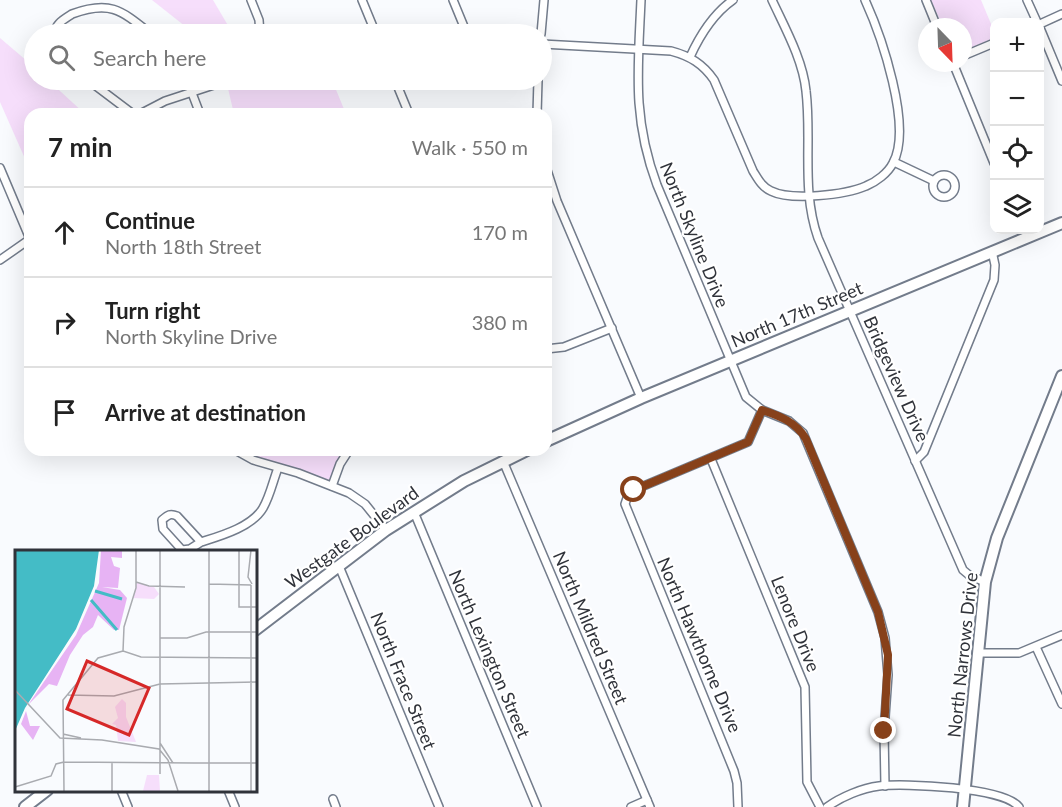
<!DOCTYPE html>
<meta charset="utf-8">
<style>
:root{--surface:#fff;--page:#f6f6f6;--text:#222;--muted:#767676;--line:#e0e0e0}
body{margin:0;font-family:Lato,sans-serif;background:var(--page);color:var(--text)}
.controls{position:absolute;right:18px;top:18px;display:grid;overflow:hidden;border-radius:12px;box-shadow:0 6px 24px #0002}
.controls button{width:54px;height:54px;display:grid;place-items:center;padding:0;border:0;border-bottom:2px solid var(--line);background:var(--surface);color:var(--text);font:30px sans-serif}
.compass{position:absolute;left:918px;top:18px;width:54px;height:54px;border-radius:50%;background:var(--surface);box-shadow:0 6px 24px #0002;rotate:157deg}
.stop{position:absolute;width:18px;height:18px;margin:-14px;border:4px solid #87411a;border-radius:50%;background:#fff}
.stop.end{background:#87411a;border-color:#fff;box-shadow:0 2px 6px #0008}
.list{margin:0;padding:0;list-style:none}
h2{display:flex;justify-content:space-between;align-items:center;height:78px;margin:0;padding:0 24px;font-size:26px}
h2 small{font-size:20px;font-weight:400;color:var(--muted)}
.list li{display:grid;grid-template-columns:39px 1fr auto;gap:18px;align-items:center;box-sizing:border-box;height:90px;padding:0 24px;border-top:2px solid var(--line)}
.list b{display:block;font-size:22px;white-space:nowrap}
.list p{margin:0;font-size:20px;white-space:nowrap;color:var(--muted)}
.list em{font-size:20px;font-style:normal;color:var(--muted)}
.icon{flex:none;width:33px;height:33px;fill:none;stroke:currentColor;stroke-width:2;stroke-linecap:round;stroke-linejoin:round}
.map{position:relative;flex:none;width:1062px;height:807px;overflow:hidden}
.search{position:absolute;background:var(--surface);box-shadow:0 6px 24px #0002;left:24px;top:24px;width:528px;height:66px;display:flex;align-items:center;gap:15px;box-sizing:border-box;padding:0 21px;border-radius:33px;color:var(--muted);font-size:22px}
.panel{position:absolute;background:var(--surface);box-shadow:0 6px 24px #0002;left:24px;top:108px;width:528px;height:348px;border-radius:18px}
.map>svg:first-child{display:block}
.green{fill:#f6defb}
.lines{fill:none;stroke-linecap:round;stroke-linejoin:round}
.street-casing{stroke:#737c8b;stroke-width:10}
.secondary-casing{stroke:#737c8b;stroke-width:14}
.street{stroke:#fff;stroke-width:7}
.secondary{stroke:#fff;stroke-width:10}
.route{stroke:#87411a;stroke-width:8}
.labels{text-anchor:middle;stroke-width:4.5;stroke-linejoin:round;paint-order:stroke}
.street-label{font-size:18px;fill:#30333a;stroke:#fff}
.inset-river{fill:none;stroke:#44bcc6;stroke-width:3}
.inset-road{fill:none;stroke:#a9abb0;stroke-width:1.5}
.view{fill:#d62828;fill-opacity:0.15;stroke:#d62828;stroke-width:3}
.inset-edge{fill:none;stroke:#30333a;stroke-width:3}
</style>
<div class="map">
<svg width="1062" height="807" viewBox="0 0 1062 807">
<rect width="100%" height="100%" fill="#f9fbfe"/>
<g class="green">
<polygon points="152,0 213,0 233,34 195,34"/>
<polygon points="931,0 981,0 994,31 994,38 963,51 963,27 943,27"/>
<polygon points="0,38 34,67 34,80 48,80 85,114 30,114 30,170 0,102"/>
<polygon points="226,80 260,80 267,83 286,80 332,80 346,114 234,114"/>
<polygon points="243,450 349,450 332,486 240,454"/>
</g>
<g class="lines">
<defs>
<g id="street">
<polyline points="251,0 259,20 260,34"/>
<polyline points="362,0 376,34"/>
<polyline points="453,0 467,34"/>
<path d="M641,0C638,69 632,118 657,185L746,397L762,410L789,421L803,433L878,612L885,638L888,675L884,731L885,786"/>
<path d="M772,0C785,28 803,60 806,91C812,140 801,190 818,238L963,570L969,575L985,582"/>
<polyline points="926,0 937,27"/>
<polyline points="1027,0 1037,22"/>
<polyline points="1040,24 1062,14"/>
<polyline points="1040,28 1062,81"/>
<path d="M54,34C56,23 63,20 72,14C110,0 121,10 151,34"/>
<polyline points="541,34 544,0"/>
<path d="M542,44L671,51C690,56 703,64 714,80L753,171C758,179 762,187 771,191C791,201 845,195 866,186C876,182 888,173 893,163C913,127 881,35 865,0"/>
<polyline points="963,56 994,43"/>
<path d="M690,57C700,35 713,14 733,0"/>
<polyline points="953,63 994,163"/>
<polyline points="88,80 133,114"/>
<polyline points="187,80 200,114"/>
<polyline points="395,80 409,114"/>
<polyline points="398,86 414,80"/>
<polyline points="140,114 165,101 229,80"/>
<polyline points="537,114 538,80"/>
<polyline points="894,162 934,181"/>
<polyline points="546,167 557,201 641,398"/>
<polyline points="0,168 30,239"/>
<circle cx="944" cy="186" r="11"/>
<polyline points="0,260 30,239"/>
<polyline points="546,349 564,347 612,328"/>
<polyline points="235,450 253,460 298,473 349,493 365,504 386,530"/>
<polyline points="711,459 805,687 807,782 820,807"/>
<polyline points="503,461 650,807"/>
<polyline points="915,461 924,452 994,280 995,265 992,251"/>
<polyline points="332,486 340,464 349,450"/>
<polyline points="414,512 537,807"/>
<path d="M201,542L190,549L182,550L163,529L162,520C168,515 170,513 177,516L201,542C220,536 252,527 263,508C270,496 273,481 278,468"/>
<polyline points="339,566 439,807"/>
<polyline points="1036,647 1062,704"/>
<polyline points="979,653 1019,653 1062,635"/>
<polyline points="121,790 128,807"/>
<polyline points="228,790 235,807"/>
<polyline points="333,799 336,807"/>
<polyline points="631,807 647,800"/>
<polyline points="738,807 737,783 734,771 625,504 627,498 634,490 748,442 762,410"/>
<path d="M827,807C841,797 862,788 879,786C904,783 1004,787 1019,807"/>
</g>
<g id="secondary">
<polyline points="546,441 641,398 1062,223"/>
<polyline points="255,630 386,530 464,481 527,450"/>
<polyline points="25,807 47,790"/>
<polyline points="963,807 985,582 997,538 1062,376"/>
</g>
</defs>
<use href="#street" class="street-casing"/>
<use href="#secondary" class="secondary-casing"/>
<use href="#street" class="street"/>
<use href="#secondary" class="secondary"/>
</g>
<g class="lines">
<path class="route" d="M634,490L748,442L762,410C780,416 796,422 806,439L878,612L888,655L884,731"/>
</g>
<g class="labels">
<g class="street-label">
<text transform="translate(694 235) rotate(68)" y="6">North Skyline Drive</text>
<text transform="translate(797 315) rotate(-23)" y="6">North 17th Street</text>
<text transform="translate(896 379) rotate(66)" y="6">Bridgeview Drive</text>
<text transform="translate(352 538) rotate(-36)" y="6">Westgate Boulevard</text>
<text transform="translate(795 624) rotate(68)" y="6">Lenore Drive</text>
<text transform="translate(590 628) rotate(67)" y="6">North Mildred Street</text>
<text transform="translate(699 645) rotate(67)" y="6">North Hawthorne Drive</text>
<text transform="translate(489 654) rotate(67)" y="6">North Lexington Street</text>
<text transform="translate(963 655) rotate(-84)" y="6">North Narrows Drive</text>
<text transform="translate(403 681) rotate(68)" y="6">North Frace Street</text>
</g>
</g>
<g transform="translate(15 550)">
<rect width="242" height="242" fill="#f9fbfe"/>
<path d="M122,32L139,37L144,44L139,49L118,48ZM107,149L111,153V167L121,192L103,191L101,175L97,174L103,168L100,157ZM132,225H144L145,241H128Z" fill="#f6defb"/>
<path d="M86,0H107V8L96,7L99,16L105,18L103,38L87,37L105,40L112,48L104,80H99L83,65L78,77L68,85L55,105L42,136L34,134L13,155L61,85L84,33ZM11,161L15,176H25L18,190L6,174Z" fill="#e7b3f4"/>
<path d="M0,0H84L79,36L61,79L10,158L0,181Z" fill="#44bcc6"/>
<path class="inset-river" d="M80,41L107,49M76,50L102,80"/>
<path class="inset-road" d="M121,0V38L109,77L108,101L126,107L242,108M194,0V241M224,0V57H242M236,0L233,27L237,34M121,32L134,36L170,37M194,34L236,35M236,35V241M145,88H172L191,82H242M145,134L242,132M0,140L45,188L87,190L144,199L153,210L163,241M53,145L99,146L145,134M48,184L66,188M145,193L158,213M49,212L179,213M97,212V241M176,213H242M145,224V0M0,237L36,226L41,214L49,212M49,241L48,150L83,108L108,101"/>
<path class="view" d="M72,111L134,138L114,185L52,159Z"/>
<rect width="242" height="242" class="inset-edge"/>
</g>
</svg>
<div class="controls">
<button>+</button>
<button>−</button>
<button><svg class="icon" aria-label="locate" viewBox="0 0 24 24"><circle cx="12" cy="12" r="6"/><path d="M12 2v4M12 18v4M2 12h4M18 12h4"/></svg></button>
<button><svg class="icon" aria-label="layers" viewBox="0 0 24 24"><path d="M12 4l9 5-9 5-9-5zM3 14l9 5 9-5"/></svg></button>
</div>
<svg class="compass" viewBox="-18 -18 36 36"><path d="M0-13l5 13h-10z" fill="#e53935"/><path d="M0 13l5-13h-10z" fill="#767676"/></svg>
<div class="stop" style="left:634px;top:490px"></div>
<div class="stop end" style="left:884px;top:731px"></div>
<div class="search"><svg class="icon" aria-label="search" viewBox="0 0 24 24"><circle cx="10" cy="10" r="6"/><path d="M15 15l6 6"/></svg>Search here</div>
<section class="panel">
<h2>7 min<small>Walk · 550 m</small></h2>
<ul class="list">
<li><svg class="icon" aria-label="ahead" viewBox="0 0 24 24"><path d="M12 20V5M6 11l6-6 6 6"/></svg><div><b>Continue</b><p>North 18th Street</p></div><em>170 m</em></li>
<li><svg class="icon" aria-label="right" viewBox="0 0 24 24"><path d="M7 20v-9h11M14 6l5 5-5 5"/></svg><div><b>Turn right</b><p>North Skyline Drive</p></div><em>380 m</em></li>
<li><svg class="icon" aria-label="arrive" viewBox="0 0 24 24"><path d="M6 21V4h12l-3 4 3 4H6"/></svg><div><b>Arrive at destination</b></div></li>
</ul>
</section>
</div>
